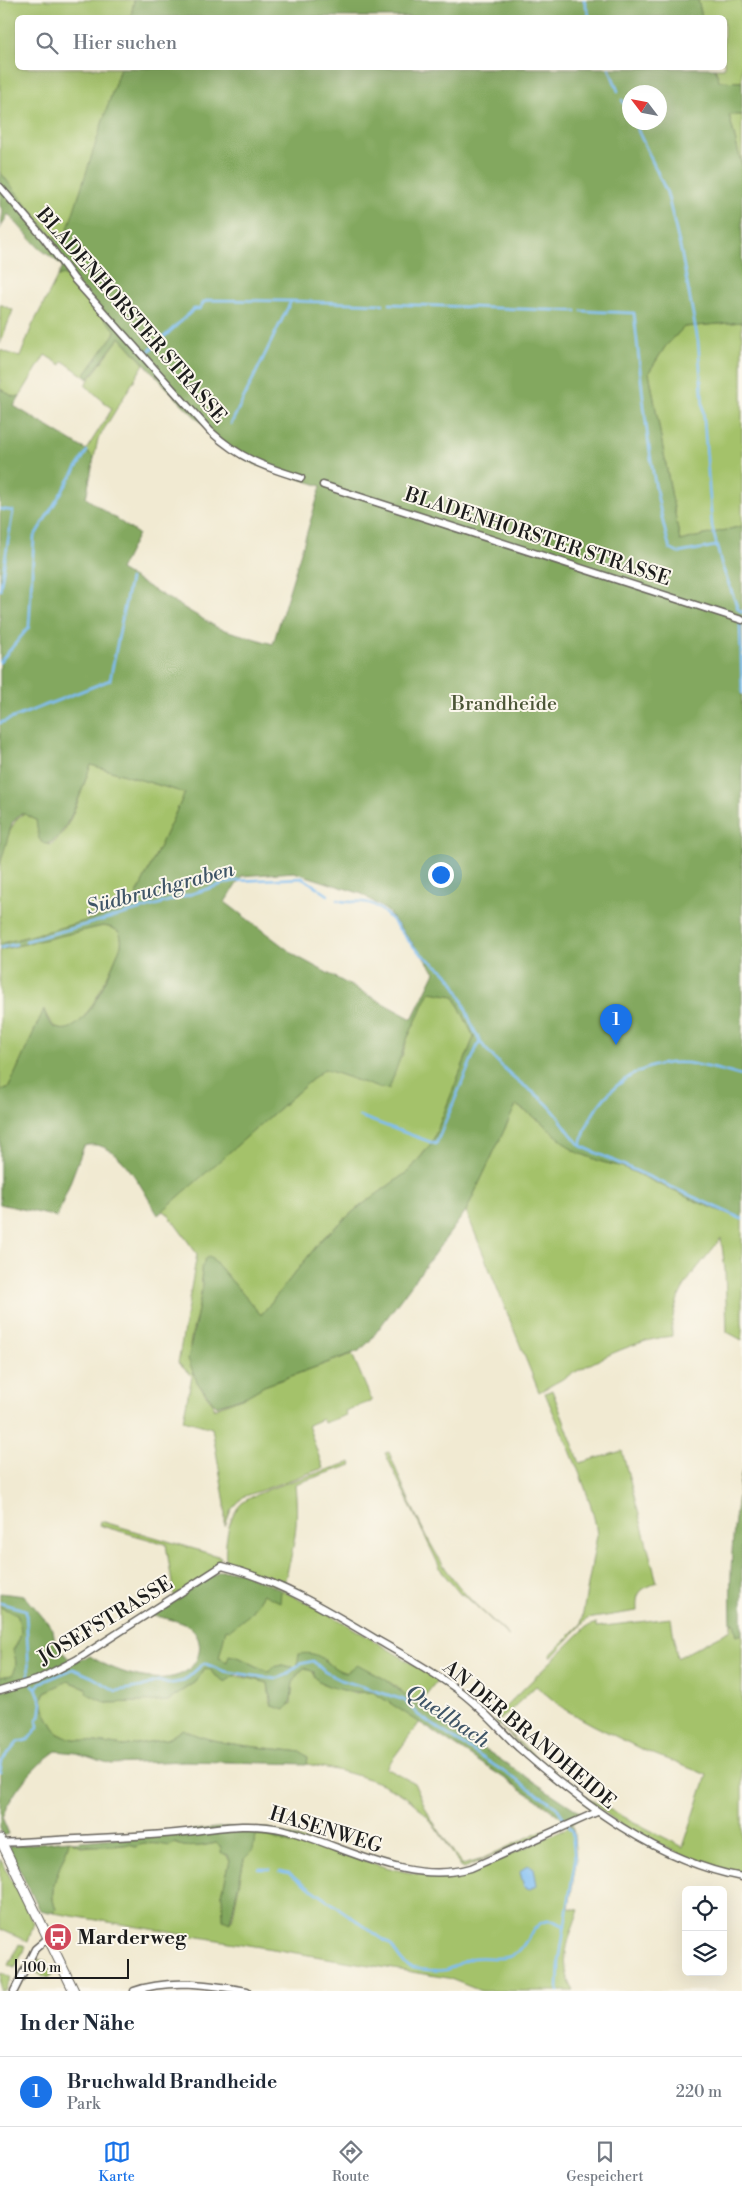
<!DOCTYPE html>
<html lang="de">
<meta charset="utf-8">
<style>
:root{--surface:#fff;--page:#f2f2f3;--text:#1f2937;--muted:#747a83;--line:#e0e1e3;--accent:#1a73e8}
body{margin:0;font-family:"Libre Bodoni",serif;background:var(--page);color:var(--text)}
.controls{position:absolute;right:15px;bottom:15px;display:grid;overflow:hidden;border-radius:8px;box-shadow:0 5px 20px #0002}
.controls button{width:45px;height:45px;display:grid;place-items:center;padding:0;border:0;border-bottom:1px solid var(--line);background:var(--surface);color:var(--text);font:25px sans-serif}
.compass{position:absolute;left:622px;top:85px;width:45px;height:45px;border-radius:50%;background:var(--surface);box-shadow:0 5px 20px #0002;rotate:302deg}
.scale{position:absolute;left:15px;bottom:12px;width:114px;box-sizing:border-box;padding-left:5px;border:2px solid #1c1c1c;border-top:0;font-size:14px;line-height:18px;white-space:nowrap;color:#1c1c1c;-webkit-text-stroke:4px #fbf7ec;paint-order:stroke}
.you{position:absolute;left:440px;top:874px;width:18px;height:18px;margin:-12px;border:4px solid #fff;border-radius:50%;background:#1a73e8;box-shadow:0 0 0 8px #1a73e833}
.badge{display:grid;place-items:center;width:32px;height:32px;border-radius:50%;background:var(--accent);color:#fff;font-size:16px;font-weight:700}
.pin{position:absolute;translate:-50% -41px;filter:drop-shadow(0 1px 2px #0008)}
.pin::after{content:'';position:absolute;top:26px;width:18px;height:15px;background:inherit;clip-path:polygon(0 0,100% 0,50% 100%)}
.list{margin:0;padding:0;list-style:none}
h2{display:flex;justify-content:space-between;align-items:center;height:65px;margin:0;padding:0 20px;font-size:21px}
h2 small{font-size:16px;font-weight:400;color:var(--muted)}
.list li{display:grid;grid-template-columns:32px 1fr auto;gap:15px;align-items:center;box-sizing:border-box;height:70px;padding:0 20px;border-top:1px solid var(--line)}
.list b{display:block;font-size:19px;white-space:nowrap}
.list p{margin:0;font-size:16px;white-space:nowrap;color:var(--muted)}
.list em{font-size:16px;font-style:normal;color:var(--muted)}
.icon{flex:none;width:28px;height:28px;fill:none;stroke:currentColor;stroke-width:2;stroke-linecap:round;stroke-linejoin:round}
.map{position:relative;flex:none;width:742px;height:1991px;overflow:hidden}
.search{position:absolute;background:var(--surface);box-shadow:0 5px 20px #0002;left:15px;right:15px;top:15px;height:55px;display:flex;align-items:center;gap:12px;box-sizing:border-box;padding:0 18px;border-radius:8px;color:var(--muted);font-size:19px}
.sheet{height:135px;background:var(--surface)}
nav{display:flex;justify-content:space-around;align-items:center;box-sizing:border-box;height:70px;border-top:1px solid var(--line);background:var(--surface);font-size:14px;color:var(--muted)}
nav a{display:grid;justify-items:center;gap:2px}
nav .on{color:var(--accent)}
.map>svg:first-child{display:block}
.green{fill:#a4c26a;stroke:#606f43;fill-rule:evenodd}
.forest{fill:#83a85e;stroke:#50623d;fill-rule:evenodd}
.water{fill:#7fbef3;stroke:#4e6d88}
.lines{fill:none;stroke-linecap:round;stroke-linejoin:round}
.stream{stroke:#7fbef3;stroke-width:2.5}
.street-casing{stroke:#67645c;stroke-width:9}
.secondary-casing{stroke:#67645c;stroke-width:11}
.street{stroke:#fff;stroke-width:6}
.secondary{stroke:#fff;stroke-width:9}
.labels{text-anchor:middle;stroke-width:4;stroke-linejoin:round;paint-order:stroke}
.street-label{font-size:20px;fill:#1c1c1c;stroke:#fbf7ec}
.park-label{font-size:20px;fill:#4c5637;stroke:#fbf7ec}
.poi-label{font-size:20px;font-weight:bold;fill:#1c1c1c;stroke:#fbf7ec;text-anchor:start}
.water-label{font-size:21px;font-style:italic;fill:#3f5567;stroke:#fbf7ec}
</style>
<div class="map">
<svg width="742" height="1991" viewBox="0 0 742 1991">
<rect width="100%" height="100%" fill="#fbf7ec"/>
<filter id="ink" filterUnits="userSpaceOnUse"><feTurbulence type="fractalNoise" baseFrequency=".02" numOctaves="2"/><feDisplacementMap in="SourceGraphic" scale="10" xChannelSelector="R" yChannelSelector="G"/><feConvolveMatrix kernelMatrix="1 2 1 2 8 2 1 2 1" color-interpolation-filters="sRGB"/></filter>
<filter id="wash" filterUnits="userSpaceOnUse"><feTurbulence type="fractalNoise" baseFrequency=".0096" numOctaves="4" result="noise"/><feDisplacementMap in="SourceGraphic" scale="20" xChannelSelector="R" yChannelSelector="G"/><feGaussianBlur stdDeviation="1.12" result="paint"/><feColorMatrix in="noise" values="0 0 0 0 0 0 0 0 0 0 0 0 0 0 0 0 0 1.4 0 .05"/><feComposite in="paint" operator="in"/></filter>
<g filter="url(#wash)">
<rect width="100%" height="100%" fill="#f1ead2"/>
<g class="green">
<polygon points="0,0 134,0 131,17 18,18 18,68 120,68 70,224 66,235 60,239 52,236 45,229 0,172"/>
<polygon points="698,0 742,0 742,82 719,81 715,68 724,68 724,18 702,17"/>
<polygon points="729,114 742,115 742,166"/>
<polygon points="62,274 68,278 115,330 114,334 84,376 63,361 61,365 45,355 20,396 14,397 0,389 0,350 20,357 32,326 58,276"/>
<polygon points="0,304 13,310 0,344"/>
<polygon points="742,322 742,526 680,541 649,372 665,347 684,327"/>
<polygon points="120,337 144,364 98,439 94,458 86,450 112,409 85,385"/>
<path d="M91,765L185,793L130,909L0,944C0,919 0,892 0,867C1,855 12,814 25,814L36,820L41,842L50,845C70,835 83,785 91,765Z"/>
<path d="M103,926C116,928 123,931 121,946C111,967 71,1074 44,1010L9,1087L0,1091V949Z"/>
<path d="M430,991L454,996L474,1037L433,1141L410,1170L355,1210L323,1238L261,1315L212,1258L201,1270C207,1325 165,1351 213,1403V1409L247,1396L264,1386L352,1354L372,1401L345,1411L346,1415L324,1423L322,1419L308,1425L323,1468L243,1497L231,1510L225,1526V1503L212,1428L183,1420L192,1376L178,1363L197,1254L167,1213L162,1211L324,1069L379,1088L402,1056L407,1039Z"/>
<path d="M516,1105L540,1121L574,1151L602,1162L623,1167L695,1201L742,1219V1340L727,1332L725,1270L721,1238C697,1271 670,1291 672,1336C625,1341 580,1370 539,1392L466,1211Z"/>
<path d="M552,1390L580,1463L622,1451L657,1582C640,1590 636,1591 637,1611L587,1619L551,1658L550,1655L581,1624L597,1535C593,1494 561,1433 545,1393Z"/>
<path d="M389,1452C407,1497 427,1546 457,1584C472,1603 491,1619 509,1636L463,1594L461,1595L442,1572L385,1453Z"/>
<path d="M351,1462L352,1465L295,1484C299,1524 295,1545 284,1583L408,1654L335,1612L229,1565L226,1562C224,1544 228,1517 241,1504C257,1489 327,1471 351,1462Z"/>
<path d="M101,1521L221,1557C216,1575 189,1586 174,1596L166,1544L105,1527L100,1525Z"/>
<path d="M281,1590L331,1615L438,1679L418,1705C408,1698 395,1683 383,1679C363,1673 339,1678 325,1659L297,1668L281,1665L269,1672L240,1658L227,1662L219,1658L223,1632L226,1629L250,1614L263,1594Z"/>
<path d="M0,1607L18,1614C22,1630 23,1636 13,1650C16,1659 18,1667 13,1675L0,1677Z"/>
<path d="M671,1618L677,1658L731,1630V1623H734L737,1635L742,1634V1875L703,1864L626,1829L529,1754L496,1722L499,1713L586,1627L596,1623V1627ZM536,1686L564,1709L593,1725L643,1750L707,1775L683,1847L591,1800L567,1783L503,1729L498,1722Z"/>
<path d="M205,1668C226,1675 246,1677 268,1683L270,1702L291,1704L293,1680L304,1668L312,1670L317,1680L323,1684L353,1693L373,1692L420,1722L386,1768L414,1783L430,1817L462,1865L480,1860L562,1821L564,1825L462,1869C448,1846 433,1818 411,1801C384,1779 341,1771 307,1764L308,1757L301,1752C267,1747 212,1746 183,1729L168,1739L124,1746L67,1738L57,1733L44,1710L42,1698L45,1692L68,1681L88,1689L86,1693L106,1703L168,1701L196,1682Z"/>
<path d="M573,1825L576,1861L569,1908L579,1910C569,1938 557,1963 574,1991H481L448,1978L54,1913L56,1909C45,1887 65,1862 69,1840L83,1847L108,1844L116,1846L130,1844L135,1847L141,1844L175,1843C187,1850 205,1845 217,1843L230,1860L222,1894L223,1913L232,1921L244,1859L248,1855L255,1836H268L290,1844L295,1843L297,1838C344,1852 423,1889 472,1871C506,1859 539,1840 573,1825Z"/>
<polygon points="0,1858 34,1923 28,1942 0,1929"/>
<polygon points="19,1944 25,1947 15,1968 9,1965"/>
<polygon points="35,1959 46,1961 52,1976 48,1978 30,1969"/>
<polygon points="1,1972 11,1977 5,1991 0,1991"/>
</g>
<g class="forest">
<polygon points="134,0 698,0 702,17 131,17"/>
<path d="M120,68H715L719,81L742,82V115H729L742,166V322L684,327L665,347L649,372L680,541L742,526V1219L695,1201L623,1167L602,1162L574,1151L540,1121L516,1105L466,1211L369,1342L359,1351L264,1386L247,1396L216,1406L197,1382L188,1359L203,1285L201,1270L205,1259L209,1256L212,1258L261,1315L323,1238L355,1210L410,1170L432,1143L474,1037L454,996L430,992L407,1039L389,1089L379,1088L324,1069L158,1215C143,1191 118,1136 84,1146L57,1217L0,1204V1091L9,1087L44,1009C46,1018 50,1028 60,1029C88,1035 112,965 121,946C123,931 116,928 103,926L0,950V944L130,909L185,793L91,765C84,782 65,847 44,844L39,839L36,820L25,814H20L12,823L0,865V389L14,397L20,396L14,406L86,450L94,458L86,498L138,534L120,570L218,628L273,644L321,486L255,464L230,450L182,404L120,337L88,379L84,376L114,334L115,330L68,278L64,274L58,276L63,266L39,248L8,214L0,229L3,211L0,206V172L52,236L60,239L66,235ZM630,92H660V122H630ZM294,872L362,894L387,911L435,972L412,1019L296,956L225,902L242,876Z"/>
<path d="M742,1470V1634L737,1636L734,1623H731C729,1571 733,1521 742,1470Z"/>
<path d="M220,1571H237L281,1590L280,1602L263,1594L250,1614L230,1630L226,1629L219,1658L227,1662L229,1655L240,1658L269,1672L272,1667L282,1665L297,1668L299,1654C324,1650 325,1666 345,1673L357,1664L385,1679L418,1705L584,1815L571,1825L536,1799L373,1692C357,1693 324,1690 314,1676V1672L304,1668C284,1684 298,1697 285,1710L272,1706L268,1683L237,1674L225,1682L213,1674L211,1670L205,1668L196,1682L168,1701L106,1703L86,1693L87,1688L68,1681L45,1692L42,1698L44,1710L57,1733L67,1738L124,1746L168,1739L183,1729C212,1746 267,1747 301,1752L308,1757L307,1764L185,1761L111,1764L77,1753L56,1751C33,1767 13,1791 2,1817L9,1834L3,1836L0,1828V1692L90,1656C113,1671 152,1685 179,1675C200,1667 208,1640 188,1626C179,1620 162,1618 151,1615Z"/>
<path d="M0,1593L25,1596L53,1629L55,1644L71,1661L20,1684L0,1688V1677L12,1675C18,1667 16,1659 13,1650C23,1636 22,1630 17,1614L0,1607Z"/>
<path d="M226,1827L270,1829L297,1838L295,1843L290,1844L268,1836H255L253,1850L244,1859L230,1923L223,1920L222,1894L230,1860L228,1855L221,1853V1847L217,1843C205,1845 187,1850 175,1843L170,1846C158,1844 147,1841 135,1847L130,1844C120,1846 79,1848 72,1842Z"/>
<path d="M69,1840C65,1862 45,1887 56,1909L54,1913L40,1910L9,1849L10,1846Z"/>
</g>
<polygon class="water" points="527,1865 534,1868 537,1885 530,1889 524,1887 520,1872"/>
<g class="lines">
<g class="stream">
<polyline points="584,0 590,18"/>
<polyline points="609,68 618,91"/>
<polyline points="622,100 630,114"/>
<polyline points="634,122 667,193 681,251 698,341 712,526 721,563 738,609 742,612"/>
<polyline points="390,304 576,311"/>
<path d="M582,311L634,313C643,392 648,473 670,549L678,553L716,546"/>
<polyline points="149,351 194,309 199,309 204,302 210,300 291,301"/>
<polyline points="231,424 291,301 383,304"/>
<polyline points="0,509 13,511 0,590"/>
<polyline points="740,625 742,693"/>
<polyline points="0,662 29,627 34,537 87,451"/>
<polyline points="0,723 110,680 130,579"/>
<path d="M338,900C350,905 362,898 374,905C393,916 402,936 418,951C430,963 445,967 454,983C466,1004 470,1029 485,1048C493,1057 507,1072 517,1080C529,1090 542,1097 551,1108C562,1120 569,1134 581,1146L742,1219"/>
<polyline points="26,941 146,908 233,881 303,878 328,895"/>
<polyline points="0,948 16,944"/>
<polyline points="359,1116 436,1144 480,1040"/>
<path d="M581,1146C590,1098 635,1059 686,1063C704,1065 724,1071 742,1076"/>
<polyline points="0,1603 26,1610 29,1678"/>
<polyline points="33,1685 36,1688 40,1683 73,1669 92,1677 116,1691 141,1687 158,1681 168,1684 184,1681 204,1663 223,1671 275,1679 286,1675 300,1664 313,1661 325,1672 341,1680 404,1700 418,1715 556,1806 572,1831 575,1861 559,1962 558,1991"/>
<polyline points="0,1772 2,1761 18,1742 28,1740 38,1727 37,1719 40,1717 42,1703 36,1688"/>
<polyline points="259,1869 269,1869"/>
<path d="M280,1871L289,1873L391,1945C403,1965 405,1969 429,1970C434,1970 440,1971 445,1970C453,1968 461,1962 469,1959C482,1955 499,1961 511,1956C530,1950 532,1906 564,1926"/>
</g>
</g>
</g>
<g filter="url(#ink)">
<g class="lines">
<defs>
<g id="street">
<path d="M0,187L44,238L74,279L210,431C241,459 262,466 301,478"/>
<polyline points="323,485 742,620"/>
<path d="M0,1691L37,1680L76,1660L222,1566C278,1580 329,1611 379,1641C407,1657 436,1673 462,1693C483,1709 500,1730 519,1748C582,1804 657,1861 742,1877"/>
<path d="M2,1843C60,1839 118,1838 176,1833C214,1829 247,1821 285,1830C345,1846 407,1886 471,1868L597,1812"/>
<polyline points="14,1991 35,1949 48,1938"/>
<path d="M134,1991C170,1978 210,1985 247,1991"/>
</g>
<polyline id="secondary" points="0,1839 74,1991"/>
</defs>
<use href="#street" class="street-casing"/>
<use href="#secondary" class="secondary-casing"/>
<use href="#street" class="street"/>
<use href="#secondary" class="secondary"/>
</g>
</g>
<defs>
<symbol id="bus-disc" viewBox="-11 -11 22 22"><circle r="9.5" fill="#d1495b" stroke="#fbf7ec"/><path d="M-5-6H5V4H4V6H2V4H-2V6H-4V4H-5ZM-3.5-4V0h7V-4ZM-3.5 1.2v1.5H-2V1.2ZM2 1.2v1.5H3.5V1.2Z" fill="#fff"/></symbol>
</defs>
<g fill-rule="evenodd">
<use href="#bus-disc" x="42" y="1921" width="32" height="32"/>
</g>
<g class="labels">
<g class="street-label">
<text transform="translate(132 315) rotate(49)" y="7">BLADENHORSTER STRASSE</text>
<text transform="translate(538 536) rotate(18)" y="7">BLADENHORSTER STRASSE</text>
<text transform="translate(105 1620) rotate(-31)" y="7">JOSEFSTRASSE</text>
<text transform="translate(530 1734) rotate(40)" y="7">AN DER BRANDHEIDE</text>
<text transform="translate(326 1829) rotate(17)" y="7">HASENWEG</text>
</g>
<g class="park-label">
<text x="504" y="710">Brandheide</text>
</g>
<g class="poi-label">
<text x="77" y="1944">Marderweg</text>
</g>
<g class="water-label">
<text transform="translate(160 888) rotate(-15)" y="7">Südbruchgraben</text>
<text transform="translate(448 1716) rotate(34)" y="7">Quellbach</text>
</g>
</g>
</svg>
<div class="controls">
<button><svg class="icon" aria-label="locate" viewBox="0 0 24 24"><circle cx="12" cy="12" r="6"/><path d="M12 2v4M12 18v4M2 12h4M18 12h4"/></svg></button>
<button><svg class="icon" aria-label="layers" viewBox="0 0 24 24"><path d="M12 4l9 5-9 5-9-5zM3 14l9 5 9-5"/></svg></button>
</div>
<svg class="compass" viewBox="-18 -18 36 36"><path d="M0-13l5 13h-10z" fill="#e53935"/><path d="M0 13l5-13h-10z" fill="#747a83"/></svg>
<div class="scale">100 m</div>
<div class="you"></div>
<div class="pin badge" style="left:616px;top:1045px">1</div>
<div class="search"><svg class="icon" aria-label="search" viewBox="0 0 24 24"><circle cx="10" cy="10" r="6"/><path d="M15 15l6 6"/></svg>Hier suchen</div>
</div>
<section class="sheet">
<h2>In der Nähe<small></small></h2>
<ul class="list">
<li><span class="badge">1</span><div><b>Bruchwald Brandheide</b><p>Park</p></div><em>220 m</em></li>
</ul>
</section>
<nav>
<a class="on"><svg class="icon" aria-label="map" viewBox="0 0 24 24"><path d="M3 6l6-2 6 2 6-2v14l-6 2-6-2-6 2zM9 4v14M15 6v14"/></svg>Karte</a>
<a><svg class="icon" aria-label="directions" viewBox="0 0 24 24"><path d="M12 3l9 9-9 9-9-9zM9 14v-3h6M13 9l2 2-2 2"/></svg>Route</a>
<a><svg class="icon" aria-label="saved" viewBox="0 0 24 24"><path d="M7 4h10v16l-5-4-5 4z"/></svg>Gespeichert</a>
</nav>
